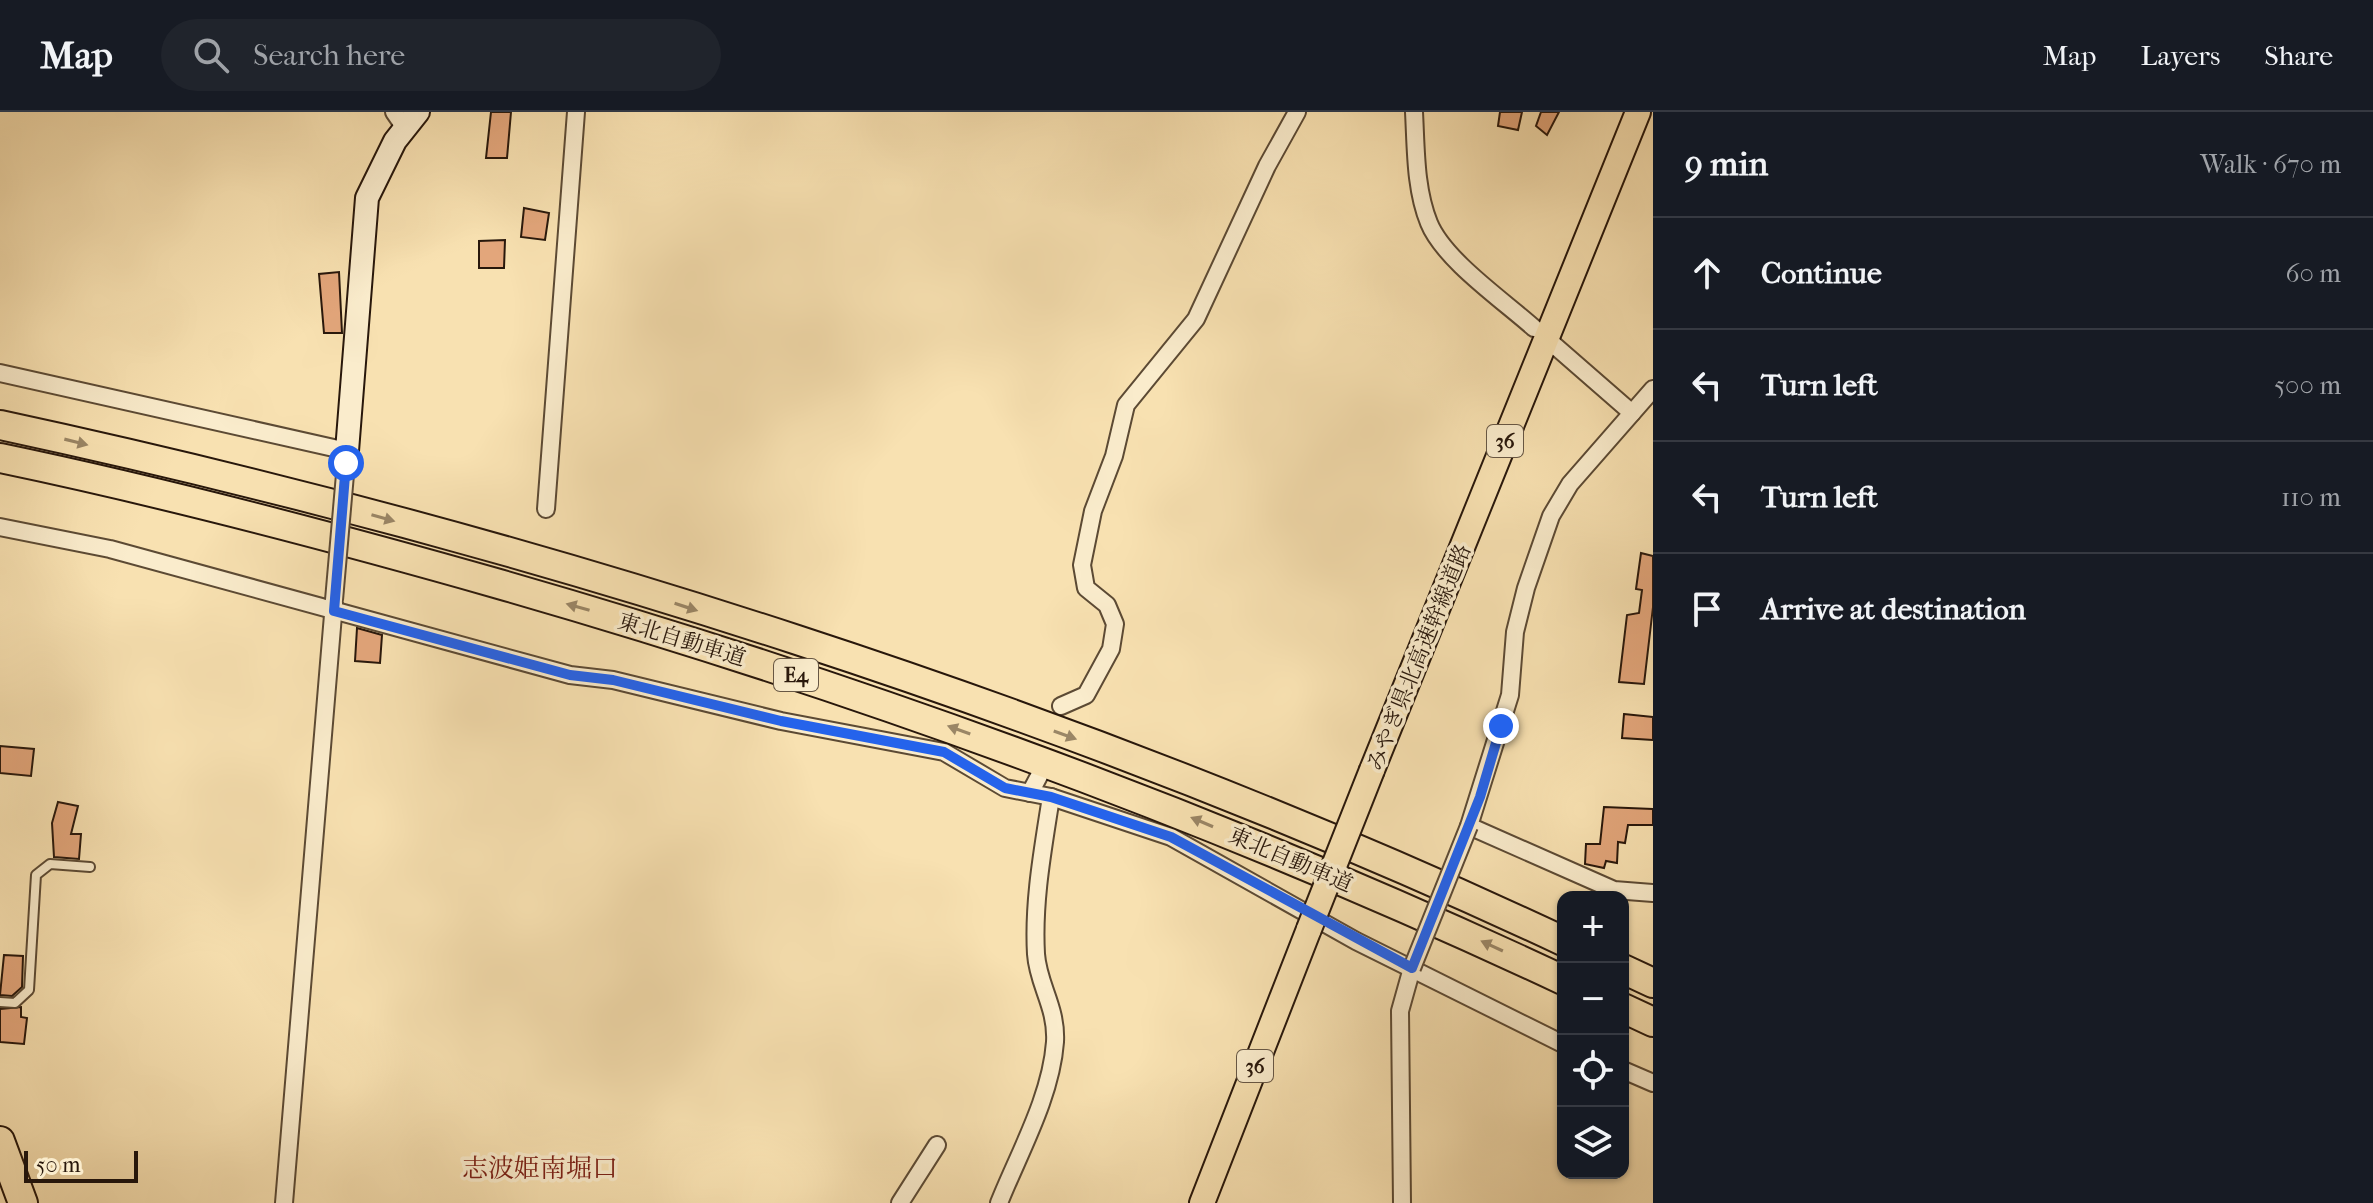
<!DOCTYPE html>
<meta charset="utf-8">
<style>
:root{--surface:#171b24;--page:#20242c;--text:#f1f3f6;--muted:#9ea1a6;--line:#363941}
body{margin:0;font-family:"IM FELL French Canon","Noto Serif JP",serif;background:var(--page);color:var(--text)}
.controls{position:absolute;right:24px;bottom:24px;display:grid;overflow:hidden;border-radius:16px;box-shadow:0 2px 6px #0004}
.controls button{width:72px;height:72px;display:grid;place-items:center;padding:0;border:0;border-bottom:2px solid var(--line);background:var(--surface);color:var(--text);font:40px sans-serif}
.scale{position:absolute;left:24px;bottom:20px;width:114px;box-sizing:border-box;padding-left:8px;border:4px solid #28170b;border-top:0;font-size:22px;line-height:28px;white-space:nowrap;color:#28170b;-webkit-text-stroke:6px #faeccc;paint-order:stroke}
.stop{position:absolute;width:24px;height:24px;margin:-18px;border:6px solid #2563eb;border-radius:50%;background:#fff}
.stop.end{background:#2563eb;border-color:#fff;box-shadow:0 2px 8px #0008}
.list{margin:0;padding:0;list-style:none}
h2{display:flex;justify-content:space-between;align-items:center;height:104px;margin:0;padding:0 32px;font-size:34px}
h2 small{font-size:26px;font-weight:400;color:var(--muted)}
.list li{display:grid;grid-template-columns:52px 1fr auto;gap:24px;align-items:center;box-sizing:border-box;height:112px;padding:0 32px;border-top:2px solid var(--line)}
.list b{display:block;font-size:30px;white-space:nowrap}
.list em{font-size:26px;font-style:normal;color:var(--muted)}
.icon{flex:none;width:44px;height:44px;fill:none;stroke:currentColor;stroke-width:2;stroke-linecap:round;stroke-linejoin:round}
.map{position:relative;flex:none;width:1653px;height:1091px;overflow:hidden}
header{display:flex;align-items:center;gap:48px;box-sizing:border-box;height:112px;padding:0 40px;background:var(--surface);border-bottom:2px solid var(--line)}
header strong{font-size:38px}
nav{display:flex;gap:44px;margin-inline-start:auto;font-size:28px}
.search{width:560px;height:72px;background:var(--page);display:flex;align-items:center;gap:20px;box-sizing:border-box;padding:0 28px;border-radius:44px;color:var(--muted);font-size:30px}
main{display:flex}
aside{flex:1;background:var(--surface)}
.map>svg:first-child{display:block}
.building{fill:#e3a67b;stroke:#28170b;stroke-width:2}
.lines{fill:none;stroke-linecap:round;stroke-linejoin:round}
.lane-casing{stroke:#5c4a34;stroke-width:12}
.street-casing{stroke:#5c4a34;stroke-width:20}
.secondary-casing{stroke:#28170b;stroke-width:26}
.primary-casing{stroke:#28170b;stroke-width:28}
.highway-casing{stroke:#28170b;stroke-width:32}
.lane{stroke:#faeccc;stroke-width:8}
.street{stroke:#faeccc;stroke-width:16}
.secondary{stroke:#faeccc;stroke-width:22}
.primary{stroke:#f8e1b1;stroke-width:24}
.highway{stroke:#f8e1b1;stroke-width:28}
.street-bridge-casing{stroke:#5c4a34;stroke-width:20;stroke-linecap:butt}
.primary-bridge-casing{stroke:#28170b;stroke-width:28;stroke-linecap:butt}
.street-bridge{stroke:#faeccc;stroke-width:16}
.primary-bridge{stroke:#f8e1b1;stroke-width:24}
.oneway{fill:#9a8666}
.route{stroke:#2563eb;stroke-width:10}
.labels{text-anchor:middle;stroke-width:7;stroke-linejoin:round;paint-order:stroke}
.shield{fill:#faeccc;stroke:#675745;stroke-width:2}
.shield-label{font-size:20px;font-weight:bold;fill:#28170b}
.street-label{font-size:22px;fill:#28170b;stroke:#faeccc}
.quarter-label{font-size:26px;fill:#7a1f14;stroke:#faeccc}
</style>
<header>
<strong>Map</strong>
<div class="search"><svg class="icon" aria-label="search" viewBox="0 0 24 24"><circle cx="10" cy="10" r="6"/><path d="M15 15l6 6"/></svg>Search here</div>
<nav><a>Map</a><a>Layers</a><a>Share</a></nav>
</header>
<main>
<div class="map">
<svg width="1653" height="1091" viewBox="0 0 1653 1091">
<rect width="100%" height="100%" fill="#f8e1b1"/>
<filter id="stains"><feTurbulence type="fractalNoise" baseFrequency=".0025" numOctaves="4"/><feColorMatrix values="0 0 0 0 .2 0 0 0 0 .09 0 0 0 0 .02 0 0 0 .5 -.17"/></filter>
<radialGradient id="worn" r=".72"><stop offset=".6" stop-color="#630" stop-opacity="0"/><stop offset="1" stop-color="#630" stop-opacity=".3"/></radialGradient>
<g class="building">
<polygon points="491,0 511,0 507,46 486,46"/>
<polygon points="1500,0 1522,0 1518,18 1498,14"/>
<polygon points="1541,0 1559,0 1547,23 1536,14"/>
<polygon points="524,96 549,101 545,128 521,125"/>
<polygon points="505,128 504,156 479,156 479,129"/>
<polygon points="339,160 342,221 324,221 319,162"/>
<polygon points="1641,441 1653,444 1653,495 1644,572 1619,570 1627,503 1639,501 1642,478 1636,477"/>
<polygon points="357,516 382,523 380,551 355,549"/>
<polygon points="1624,602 1653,605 1653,628 1622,626"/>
<polygon points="0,634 34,637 31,664 0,661"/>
<polygon points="58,690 78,694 71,722 81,722 79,747 54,745 52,711"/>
<polygon points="1604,695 1653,697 1653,713 1628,713 1625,731 1618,730 1617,751 1606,749 1604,756 1585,752 1586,732 1600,732"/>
<polygon points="4,843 23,844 22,875 12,884 0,883"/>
<polygon points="21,895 21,905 27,906 24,932 0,930 0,897"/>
</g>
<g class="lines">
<defs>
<polyline id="lane" points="0,890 15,891 29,878 36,763 50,752 90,755"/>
<g id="street">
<polyline points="394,0 405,16"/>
<path d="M1414,0C1416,36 1415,77 1429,111C1444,148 1504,189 1534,216"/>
<polyline points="1554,233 1632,301"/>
<polyline points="0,261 347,339 346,349"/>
<polyline points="1653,277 1570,372 1551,404 1526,476 1515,520 1510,583 1469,714 1614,778 1653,781"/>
<polyline points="546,397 576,0"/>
<polyline points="0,415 110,437 570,563 613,568 781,609 944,640 1005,676 1051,685 1171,725 1356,829 1563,932"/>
<polyline points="1061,594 1086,583 1111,537 1115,512 1107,493 1086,476 1082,453 1093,399 1114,344 1126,293 1196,207 1267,54 1297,0"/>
<polyline points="1030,681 1039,664"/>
<polyline points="1623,958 1653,971"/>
<polyline points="284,1091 334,491"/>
<polyline points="900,1091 937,1033"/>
<path d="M999,1091C1019,1041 1051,985 1055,930C1057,895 1038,873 1036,842C1033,789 1043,737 1051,685"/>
<polyline points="1402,1091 1400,899 1412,856"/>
</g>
<polyline id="secondary" points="347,339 367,86 395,29 418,0"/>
<g id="primary">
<polyline points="1372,658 1638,0"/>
<polyline points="1202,1091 1309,817"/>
</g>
<g id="highway">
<path d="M0,313C529,427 1072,599 1563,829"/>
<path d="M0,346C168,381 334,425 499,472C865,577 1218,706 1563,868"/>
<polyline points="1623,857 1653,871"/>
<polyline points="1623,896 1653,910"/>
<polyline points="0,1029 23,1091"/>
</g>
</defs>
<use href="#lane" class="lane-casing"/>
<use href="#street" class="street-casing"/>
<use href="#secondary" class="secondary-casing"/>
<use href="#primary" class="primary-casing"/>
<use href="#highway" class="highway-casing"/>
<use href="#lane" class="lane"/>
<use href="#street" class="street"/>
<use href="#secondary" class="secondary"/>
<use href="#primary" class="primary"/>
<use href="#highway" class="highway"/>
<defs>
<g id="street-bridge">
<polyline points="334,488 346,351"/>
<polyline points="1412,856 1469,714"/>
</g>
<polyline id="primary-bridge" points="1309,817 1372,658"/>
</defs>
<use href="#street-bridge" class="street-bridge-casing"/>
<use href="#primary-bridge" class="primary-bridge-casing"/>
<use href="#street-bridge" class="street-bridge"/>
<use href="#primary-bridge" class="primary-bridge"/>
</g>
<defs><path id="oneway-solid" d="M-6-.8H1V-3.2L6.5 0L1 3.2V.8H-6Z" transform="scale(2)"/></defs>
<g class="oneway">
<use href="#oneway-solid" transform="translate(76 330) rotate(14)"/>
<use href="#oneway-solid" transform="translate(383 406) rotate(16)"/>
<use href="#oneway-solid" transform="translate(578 495) rotate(-164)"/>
<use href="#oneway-solid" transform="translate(686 495) rotate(18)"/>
<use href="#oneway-solid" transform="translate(959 618) rotate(-160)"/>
<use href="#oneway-solid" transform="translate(1065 623) rotate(20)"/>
<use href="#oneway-solid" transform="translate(1202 710) rotate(-157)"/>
<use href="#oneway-solid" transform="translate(1492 834) rotate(-155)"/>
</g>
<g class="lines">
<polyline class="route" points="346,351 334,499 570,563 613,568 781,609 944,640 1005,676 1051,685 1171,725 1412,856 1480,685 1501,614"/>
</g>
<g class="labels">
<g class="shield">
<rect x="1487" y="313" width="36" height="32" rx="6"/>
<rect x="774" y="547" width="44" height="32" rx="6"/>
<rect x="1237" y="938" width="36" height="32" rx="6"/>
</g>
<g class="shield-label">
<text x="1505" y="336">36</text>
<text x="796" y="570">E4</text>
<text x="1255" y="961">36</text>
</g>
<g class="street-label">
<text transform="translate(682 527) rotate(17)" y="8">東北自動車道</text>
<text transform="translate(1418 545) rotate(-68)" y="8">みやぎ県北高速幹線道路</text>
<text transform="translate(1291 747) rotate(23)" y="8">東北自動車道</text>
</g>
<g class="quarter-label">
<text x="540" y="1065">志波姫南堀口</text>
</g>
</g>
<rect width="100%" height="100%" filter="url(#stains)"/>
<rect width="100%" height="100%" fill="url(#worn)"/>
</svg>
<div class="controls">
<button>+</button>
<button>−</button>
<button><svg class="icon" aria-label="locate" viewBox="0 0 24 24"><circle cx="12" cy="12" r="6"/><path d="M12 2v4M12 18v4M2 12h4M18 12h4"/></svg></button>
<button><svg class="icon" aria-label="layers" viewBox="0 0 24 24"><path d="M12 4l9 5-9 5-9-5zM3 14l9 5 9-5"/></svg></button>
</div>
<div class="scale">50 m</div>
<div class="stop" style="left:346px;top:351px"></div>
<div class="stop end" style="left:1501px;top:614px"></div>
</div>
<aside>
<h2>9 min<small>Walk · 670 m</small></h2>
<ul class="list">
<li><svg class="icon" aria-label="ahead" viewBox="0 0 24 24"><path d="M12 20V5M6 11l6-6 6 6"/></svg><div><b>Continue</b></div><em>60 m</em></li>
<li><svg class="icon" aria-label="left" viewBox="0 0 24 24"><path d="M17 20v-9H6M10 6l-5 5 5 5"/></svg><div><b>Turn left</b></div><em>500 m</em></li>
<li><svg class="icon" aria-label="left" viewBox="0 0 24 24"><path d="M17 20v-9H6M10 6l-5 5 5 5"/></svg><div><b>Turn left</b></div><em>110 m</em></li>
<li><svg class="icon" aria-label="arrive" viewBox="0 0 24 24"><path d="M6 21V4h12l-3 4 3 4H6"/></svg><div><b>Arrive at destination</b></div></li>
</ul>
</aside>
</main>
